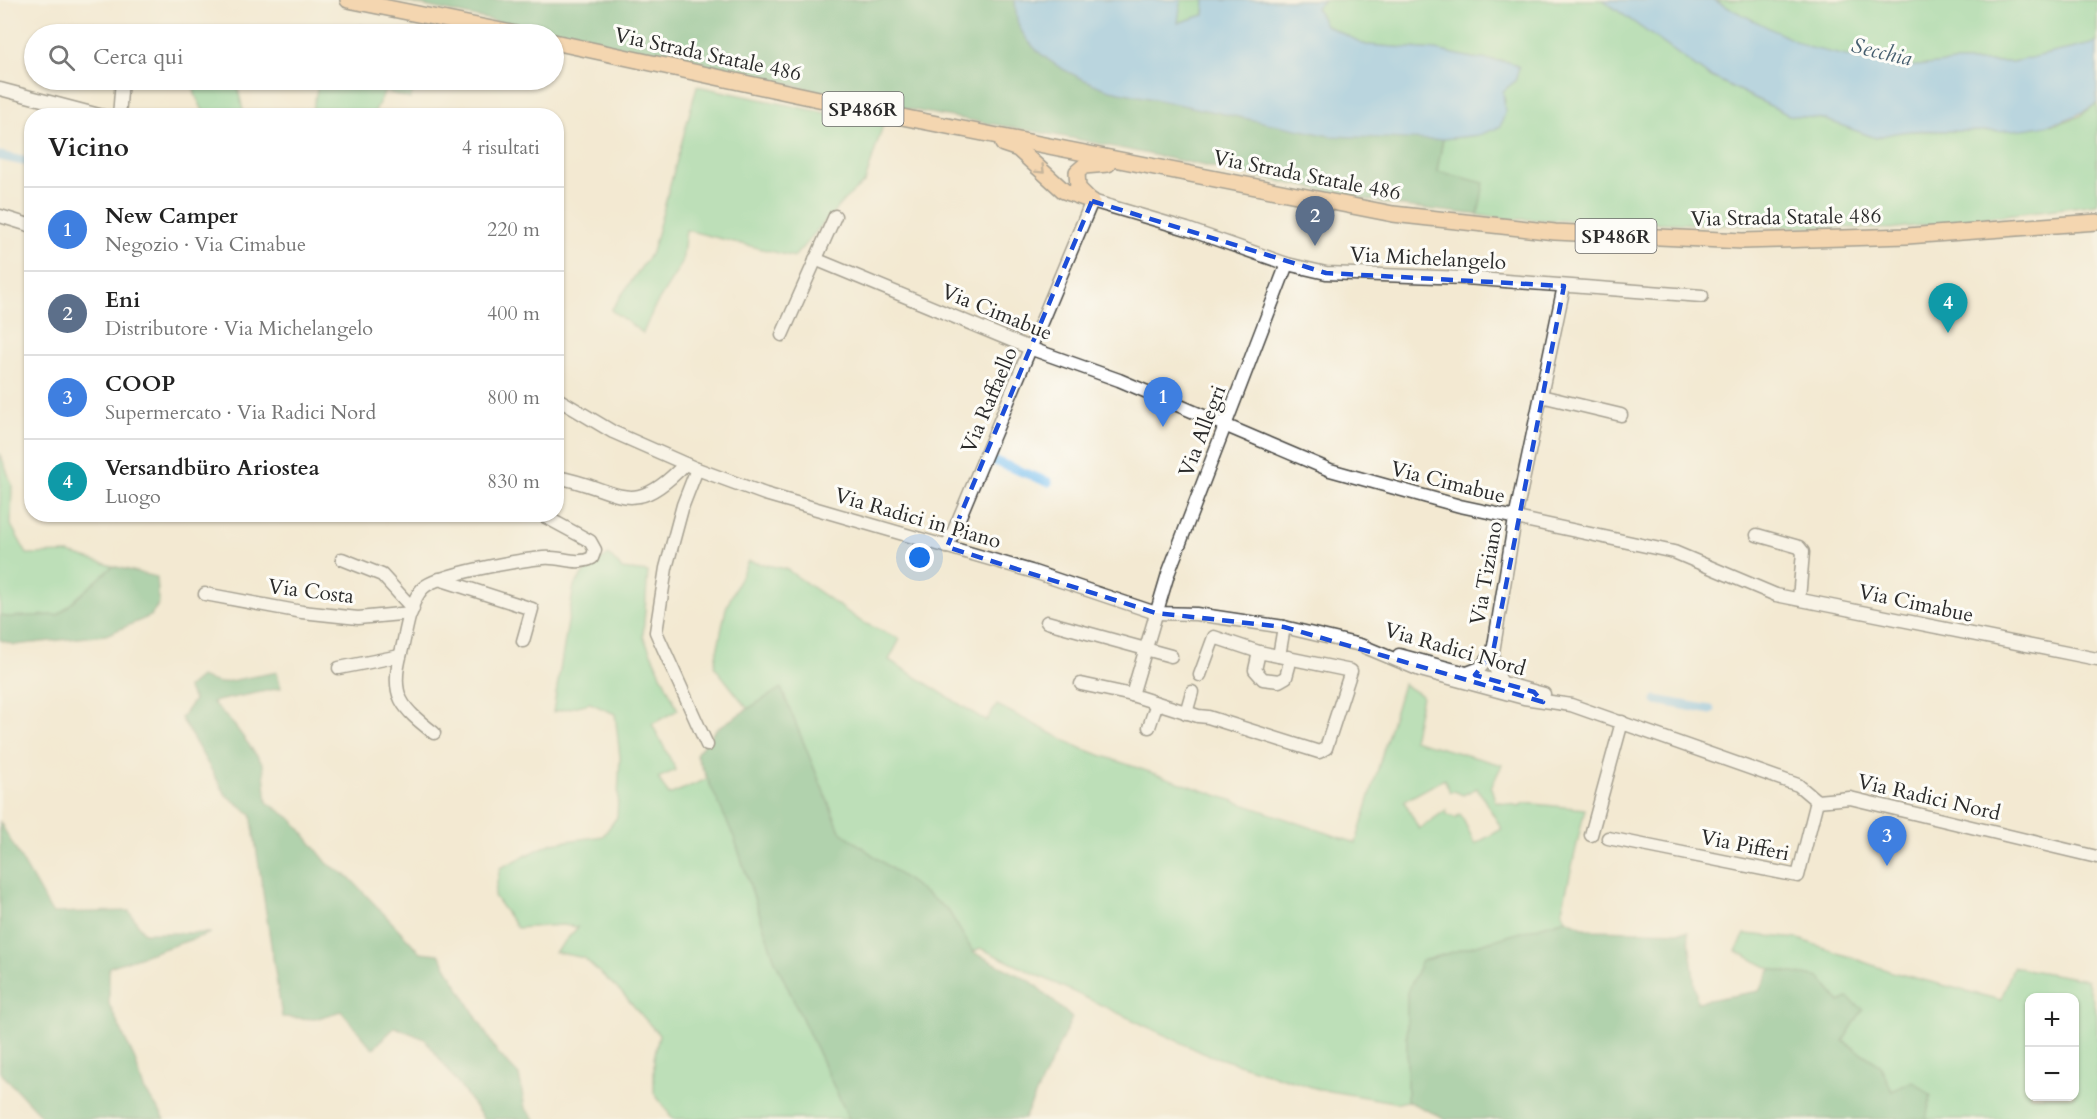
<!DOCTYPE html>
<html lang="it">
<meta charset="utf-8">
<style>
:root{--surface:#fff;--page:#f2f2f2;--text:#222;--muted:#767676;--line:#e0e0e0;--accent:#0f766e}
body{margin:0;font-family:Cardo,serif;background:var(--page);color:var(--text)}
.controls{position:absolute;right:18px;bottom:18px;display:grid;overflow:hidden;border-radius:12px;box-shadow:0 2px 4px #0004}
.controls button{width:54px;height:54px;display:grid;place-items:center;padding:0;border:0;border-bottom:2px solid var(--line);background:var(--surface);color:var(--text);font:30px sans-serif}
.you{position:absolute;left:920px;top:558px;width:21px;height:21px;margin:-15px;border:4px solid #fff;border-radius:50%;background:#1a73e8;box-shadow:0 0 0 9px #1a73e833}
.badge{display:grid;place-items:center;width:39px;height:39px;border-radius:50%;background:var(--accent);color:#fff;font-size:20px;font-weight:700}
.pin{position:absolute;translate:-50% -50px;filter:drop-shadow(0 2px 3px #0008)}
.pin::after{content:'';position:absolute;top:32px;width:21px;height:18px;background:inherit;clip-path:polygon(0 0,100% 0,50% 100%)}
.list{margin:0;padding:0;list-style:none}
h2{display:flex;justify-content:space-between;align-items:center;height:78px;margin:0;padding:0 24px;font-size:26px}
h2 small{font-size:20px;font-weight:400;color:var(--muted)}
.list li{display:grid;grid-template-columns:39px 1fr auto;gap:18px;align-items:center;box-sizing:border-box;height:84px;padding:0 24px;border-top:2px solid var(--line)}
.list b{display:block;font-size:22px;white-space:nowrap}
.list p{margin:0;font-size:20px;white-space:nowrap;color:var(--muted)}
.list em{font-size:20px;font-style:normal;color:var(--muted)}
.icon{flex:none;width:33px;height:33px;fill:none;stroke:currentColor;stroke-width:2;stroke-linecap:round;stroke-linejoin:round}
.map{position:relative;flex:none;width:2097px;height:1119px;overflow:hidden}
.search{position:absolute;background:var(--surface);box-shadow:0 2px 4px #0004;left:24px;top:24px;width:540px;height:66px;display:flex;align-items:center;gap:15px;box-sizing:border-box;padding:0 21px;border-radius:33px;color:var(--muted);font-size:22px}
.panel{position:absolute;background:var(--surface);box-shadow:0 2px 4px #0004;left:24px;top:108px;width:540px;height:414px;border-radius:24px}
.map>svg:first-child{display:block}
.green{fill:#7bd399;stroke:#537f62;stroke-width:1.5;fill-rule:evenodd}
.forest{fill:#64b581;stroke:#487056;stroke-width:1.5}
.water{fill:#76bded;stroke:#50748c;stroke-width:1.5}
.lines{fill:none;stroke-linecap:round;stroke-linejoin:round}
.canal{stroke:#76bded;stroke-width:9}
.minor-casing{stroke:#494844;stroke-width:15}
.major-casing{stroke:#494844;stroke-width:18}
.minor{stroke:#fff;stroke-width:12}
.major{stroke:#f6be87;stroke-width:15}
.oneway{stroke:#907459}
.marked{fill:none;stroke:#1d4ed8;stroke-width:4.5;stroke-dasharray:12 8;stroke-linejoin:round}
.labels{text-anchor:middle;stroke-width:6;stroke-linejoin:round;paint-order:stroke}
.shield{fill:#fdfcf7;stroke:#6a6a68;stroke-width:1.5}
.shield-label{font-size:20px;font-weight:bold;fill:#2b2b2b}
.street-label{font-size:21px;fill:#2b2b2b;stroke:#fdfcf7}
.water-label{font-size:22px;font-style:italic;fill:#455e6f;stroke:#fdfcf7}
</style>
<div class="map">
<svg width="2097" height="1119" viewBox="0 0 2097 1119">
<rect width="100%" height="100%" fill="#fdfcf7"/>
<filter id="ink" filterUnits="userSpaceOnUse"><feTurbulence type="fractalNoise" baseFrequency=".0167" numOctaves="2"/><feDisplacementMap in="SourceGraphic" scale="12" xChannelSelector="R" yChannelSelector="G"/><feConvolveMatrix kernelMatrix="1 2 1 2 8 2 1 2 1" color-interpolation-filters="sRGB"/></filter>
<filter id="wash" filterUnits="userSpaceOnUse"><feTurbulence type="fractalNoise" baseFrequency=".008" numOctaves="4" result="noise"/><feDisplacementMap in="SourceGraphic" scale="24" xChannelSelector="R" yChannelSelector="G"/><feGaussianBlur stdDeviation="1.35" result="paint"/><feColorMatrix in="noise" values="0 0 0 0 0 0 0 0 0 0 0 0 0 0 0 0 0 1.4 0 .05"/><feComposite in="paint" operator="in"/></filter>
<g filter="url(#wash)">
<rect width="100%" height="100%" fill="#f3e9d2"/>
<g class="green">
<polygon points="1181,0 1205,0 1204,15 1177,23"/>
<polygon points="1324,0 1603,0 1706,74 1789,115 1824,119 1876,138 1894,131 1976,131 2057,124 2080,116 2097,103 2097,204 1890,229 1505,219 1478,215 1483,183 1437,171 1443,139 1479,135 1505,102 1503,91 1515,81 1509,62 1472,58 1436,50 1366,45 1325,25 1316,8"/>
<polygon points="1713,0 2097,0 2097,43 2013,62 1955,62 1898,68 1807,48"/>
<polygon points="360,25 415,34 360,34"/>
<polygon points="193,80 236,80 244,115 205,115 195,94"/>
<polygon points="360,80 417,80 410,99 385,91 373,115 311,115 318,86 360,84"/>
<polygon points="697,86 883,125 865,182 844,200 794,257 686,230 682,263 654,308 643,333 611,310 652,252"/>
<polygon points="0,453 12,485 11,525 27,554 69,553 113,566 58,615 6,617 0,615"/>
<polygon points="609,555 622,569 648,572 643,636 678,710 652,724 676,770 658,778 669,795 709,778 734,837 774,958 849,1119 673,1119 654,1093 654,1058 659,1035 623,994 584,958 555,952 578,927 562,925 517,928 494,896 500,868 552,843 603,836 617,817 620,757 615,714 590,703 553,712 574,586 585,571"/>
<path d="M748,561L786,569L862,622L900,639L889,660L986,721L997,705L1080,748L1356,843L1403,684L1422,696L1413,740L1502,765L1491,787L1495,801L1519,806L1524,803L1585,809L1562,910L1566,919L1422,961L1407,993V1101L1399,1103L1318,1089L1203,1053L980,948L973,952L948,910L840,831L781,688L748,709L714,666L726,608ZM1444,779L1450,792L1454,791L1463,795L1477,788L1502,829L1475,844L1461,815L1459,814L1456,818L1446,814V810L1419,829L1404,801Z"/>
<path d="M1745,934L1799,939L1892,972L2001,1000L2013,967L2087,980L2097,1015V1119H1926L1931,1096L1892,1091L1880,1065L1843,1041L1863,1009L1840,1002L1820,978L1771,969L1736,951ZM2030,998H2074V1096H2030Z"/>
</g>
<g class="forest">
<path d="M397,0H1015C1016,7 1016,16 1018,23C1031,58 1075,76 1106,89L1330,136L1443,139L1437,171L1484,183L1478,215L1393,205L1071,138L884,105Z"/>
<polygon points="113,566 157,577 159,603 151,616 106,635 15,645 0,640 0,615 6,617 58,615"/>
<polygon points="277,672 281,688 212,702 235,726 263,764 267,802 293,820 328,864 349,877 420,952 439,954 497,1052 519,1075 525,1108 535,1119 484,1119 425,1039 395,1027 373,1049 341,1011 315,1019 282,1017 251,814 226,795 181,718 194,700 187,688 200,677 219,683"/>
<polygon points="781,688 840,831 948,910 973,952 1032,982 1072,1018 1024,1119 849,1119 774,958 734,837 696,754 716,729"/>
<polygon points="0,822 52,913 129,911 144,933 211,933 109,967 109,1004 135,1060 144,1089 165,1119 44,1119 0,1072"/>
<polygon points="1566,919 1589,930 1688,932 1697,1002 1759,991 1771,969 1820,978 1840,1002 1847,998 1863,1009 1843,1041 1880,1065 1892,1091 1913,1081 1931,1096 1926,1119 1446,1119 1407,1101 1407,993 1422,961"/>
</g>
<g class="water">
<path d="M1015,0H1181L1178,23L1204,15L1205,0H1324L1316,8L1325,25L1366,45L1436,50L1472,58L1509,62L1519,67L1515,81L1503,91L1505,113L1500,127L1479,135L1433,140L1330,136L1106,89C1075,76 1031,58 1018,23C1016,16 1016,7 1015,0Z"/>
<path d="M1603,0H1713L1807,47L1898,68L1955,62H2013L2097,43V103C2058,132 2001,132 1954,131C1927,130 1901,129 1876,138L1824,119L1789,115L1706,74Z"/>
</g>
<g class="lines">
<g class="canal">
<polyline points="0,156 32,163"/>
<polyline points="992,460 1048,482"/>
<polyline points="1656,700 1711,710"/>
</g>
</g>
</g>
<g filter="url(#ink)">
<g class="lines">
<defs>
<g id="minor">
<polyline points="0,89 103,116"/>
<polyline points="119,116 122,80"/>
<polyline points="0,216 32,226"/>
<polyline points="815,259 1032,349 1119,380 1330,470 1460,506 1674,552 1776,595 2097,659"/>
<polyline points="782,335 835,216"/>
<polyline points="1541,396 1621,415"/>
<polyline points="556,398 613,432 697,469 765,494 1031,571 1156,613 1196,614 1284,627 1360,645 1420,670 1524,698 1571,705 1798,785 1817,801 1850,798 2097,857"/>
<polyline points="697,469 683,505 666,568 656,632 707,745"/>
<path d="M556,477C620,488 630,522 685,464"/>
<polyline points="1757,535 1799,547 1803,552 1799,599"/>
<polyline points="947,547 1092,201 1187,229 1287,264 1326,273 1466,278 1702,296"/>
<polyline points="342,559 382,575 413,609"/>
<polyline points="439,579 532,609 523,641"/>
<polyline points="205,594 302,612 358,618 411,613"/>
<polyline points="1047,622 1171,656"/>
<polyline points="1259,652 1255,670 1263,679 1279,681 1286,677 1289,666 1288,657"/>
<polyline points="1399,655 1544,694"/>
<polyline points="1279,656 1284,627"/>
<polyline points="339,668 400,656"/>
<polyline points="1467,673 1480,668 1493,652"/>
<polyline points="1502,683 1494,666 1493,652 1515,519 1564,286"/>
<polyline points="1081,684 1132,695 1198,716 1208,717 1319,752 1326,748 1351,671 1259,652 1214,637 1200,675"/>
<polyline points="1132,695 1168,574 1287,264"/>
<polyline points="1186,713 1192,692"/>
<polyline points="1149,727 1157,703"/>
<path d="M434,733C402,708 389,696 401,653C406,634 409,602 423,588C437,574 521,560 543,558C561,556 576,566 592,558L595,550L590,541L540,514"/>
<polyline points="1591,835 1622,722"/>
<polyline points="1608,838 1798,876 1817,801"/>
</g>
<g id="major">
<polyline points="348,0 516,34"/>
<polyline points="554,42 907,118 1393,214 1555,232 1743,241 1907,236 2097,222"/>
<polyline points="1003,144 1018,149 1064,191 1092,201"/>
<polyline points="1089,199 1078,188 1077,172 1084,166 1108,164"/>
</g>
</defs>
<use href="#minor" class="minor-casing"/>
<use href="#major" class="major-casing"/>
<use href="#minor" class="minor"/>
<use href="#major" class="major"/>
</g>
<defs><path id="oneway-chevron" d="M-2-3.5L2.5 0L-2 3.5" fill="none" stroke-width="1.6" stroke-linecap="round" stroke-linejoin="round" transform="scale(1.5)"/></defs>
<use class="oneway" href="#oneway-chevron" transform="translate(1041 170) rotate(45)"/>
</g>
<path d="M0 0H2097V1119H0ZM1092,201L1326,273L1564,286L1493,652L1475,675L1534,692L1543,702L1284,627L1156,613L947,547Z" fill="#f3e9d2" fill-opacity=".55" fill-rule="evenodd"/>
<path class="marked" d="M1092,201L1326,273L1564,286L1493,652L1475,675L1534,692L1543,702L1284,627L1156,613L947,547Z"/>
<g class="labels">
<g class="shield">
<rect x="822.5" y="92" width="81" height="34" rx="4.5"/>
<rect x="1575.5" y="219" width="81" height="34" rx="4.5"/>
</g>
<g class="shield-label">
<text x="863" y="116">SP486R</text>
<text x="1616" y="243">SP486R</text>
</g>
<g class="street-label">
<text transform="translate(708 54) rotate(12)" y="7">Via Strada Statale 486</text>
<text transform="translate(1307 175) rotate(11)" y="7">Via Strada Statale 486</text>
<text transform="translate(1786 217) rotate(-1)" y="7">Via Strada Statale 486</text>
<text transform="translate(1428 258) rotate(3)" y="7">Via Michelangelo</text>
<text transform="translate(997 312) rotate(22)" y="7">Via Cimabue</text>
<text transform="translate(989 400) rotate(-67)" y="7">Via Raffaello</text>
<text transform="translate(1202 431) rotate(-69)" y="7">Via Allegri</text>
<text transform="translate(1448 482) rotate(14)" y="7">Via Cimabue</text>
<text transform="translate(918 518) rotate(16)" y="7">Via Radici in Piano</text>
<text transform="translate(1486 573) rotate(-80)" y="7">Via Tiziano</text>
<text transform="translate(311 591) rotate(7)" y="7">Via Costa</text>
<text transform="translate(1916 603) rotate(12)" y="7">Via Cimabue</text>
<text transform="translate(1455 649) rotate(16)" y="7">Via Radici Nord</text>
<text transform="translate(1929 797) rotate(13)" y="7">Via Radici Nord</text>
<text transform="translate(1745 845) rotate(11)" y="7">Via Pifferi</text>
</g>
<g class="water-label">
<text transform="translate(1882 51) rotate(13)" y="8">Secchia</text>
</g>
</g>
</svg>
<div class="controls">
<button>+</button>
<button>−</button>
</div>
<div class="you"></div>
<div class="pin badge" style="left:1163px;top:427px;background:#3f7fe0">1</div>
<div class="pin badge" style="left:1315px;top:246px;background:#5c6f8a">2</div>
<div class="pin badge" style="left:1887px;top:866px;background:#3f7fe0">3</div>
<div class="pin badge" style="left:1948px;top:333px;background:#0f9aa8">4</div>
<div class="search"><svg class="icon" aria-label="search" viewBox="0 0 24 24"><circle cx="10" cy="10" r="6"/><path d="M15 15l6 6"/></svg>Cerca qui</div>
<section class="panel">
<h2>Vicino<small>4 risultati</small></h2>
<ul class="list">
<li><span class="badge" style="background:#3f7fe0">1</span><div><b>New Camper</b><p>Negozio · Via Cimabue</p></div><em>220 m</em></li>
<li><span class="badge" style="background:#5c6f8a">2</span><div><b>Eni</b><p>Distributore · Via Michelangelo</p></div><em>400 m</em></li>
<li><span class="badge" style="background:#3f7fe0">3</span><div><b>COOP</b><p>Supermercato · Via Radici Nord</p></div><em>800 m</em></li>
<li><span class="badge" style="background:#0f9aa8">4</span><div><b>Versandbüro Ariostea</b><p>Luogo</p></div><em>830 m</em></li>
</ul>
</section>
</div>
